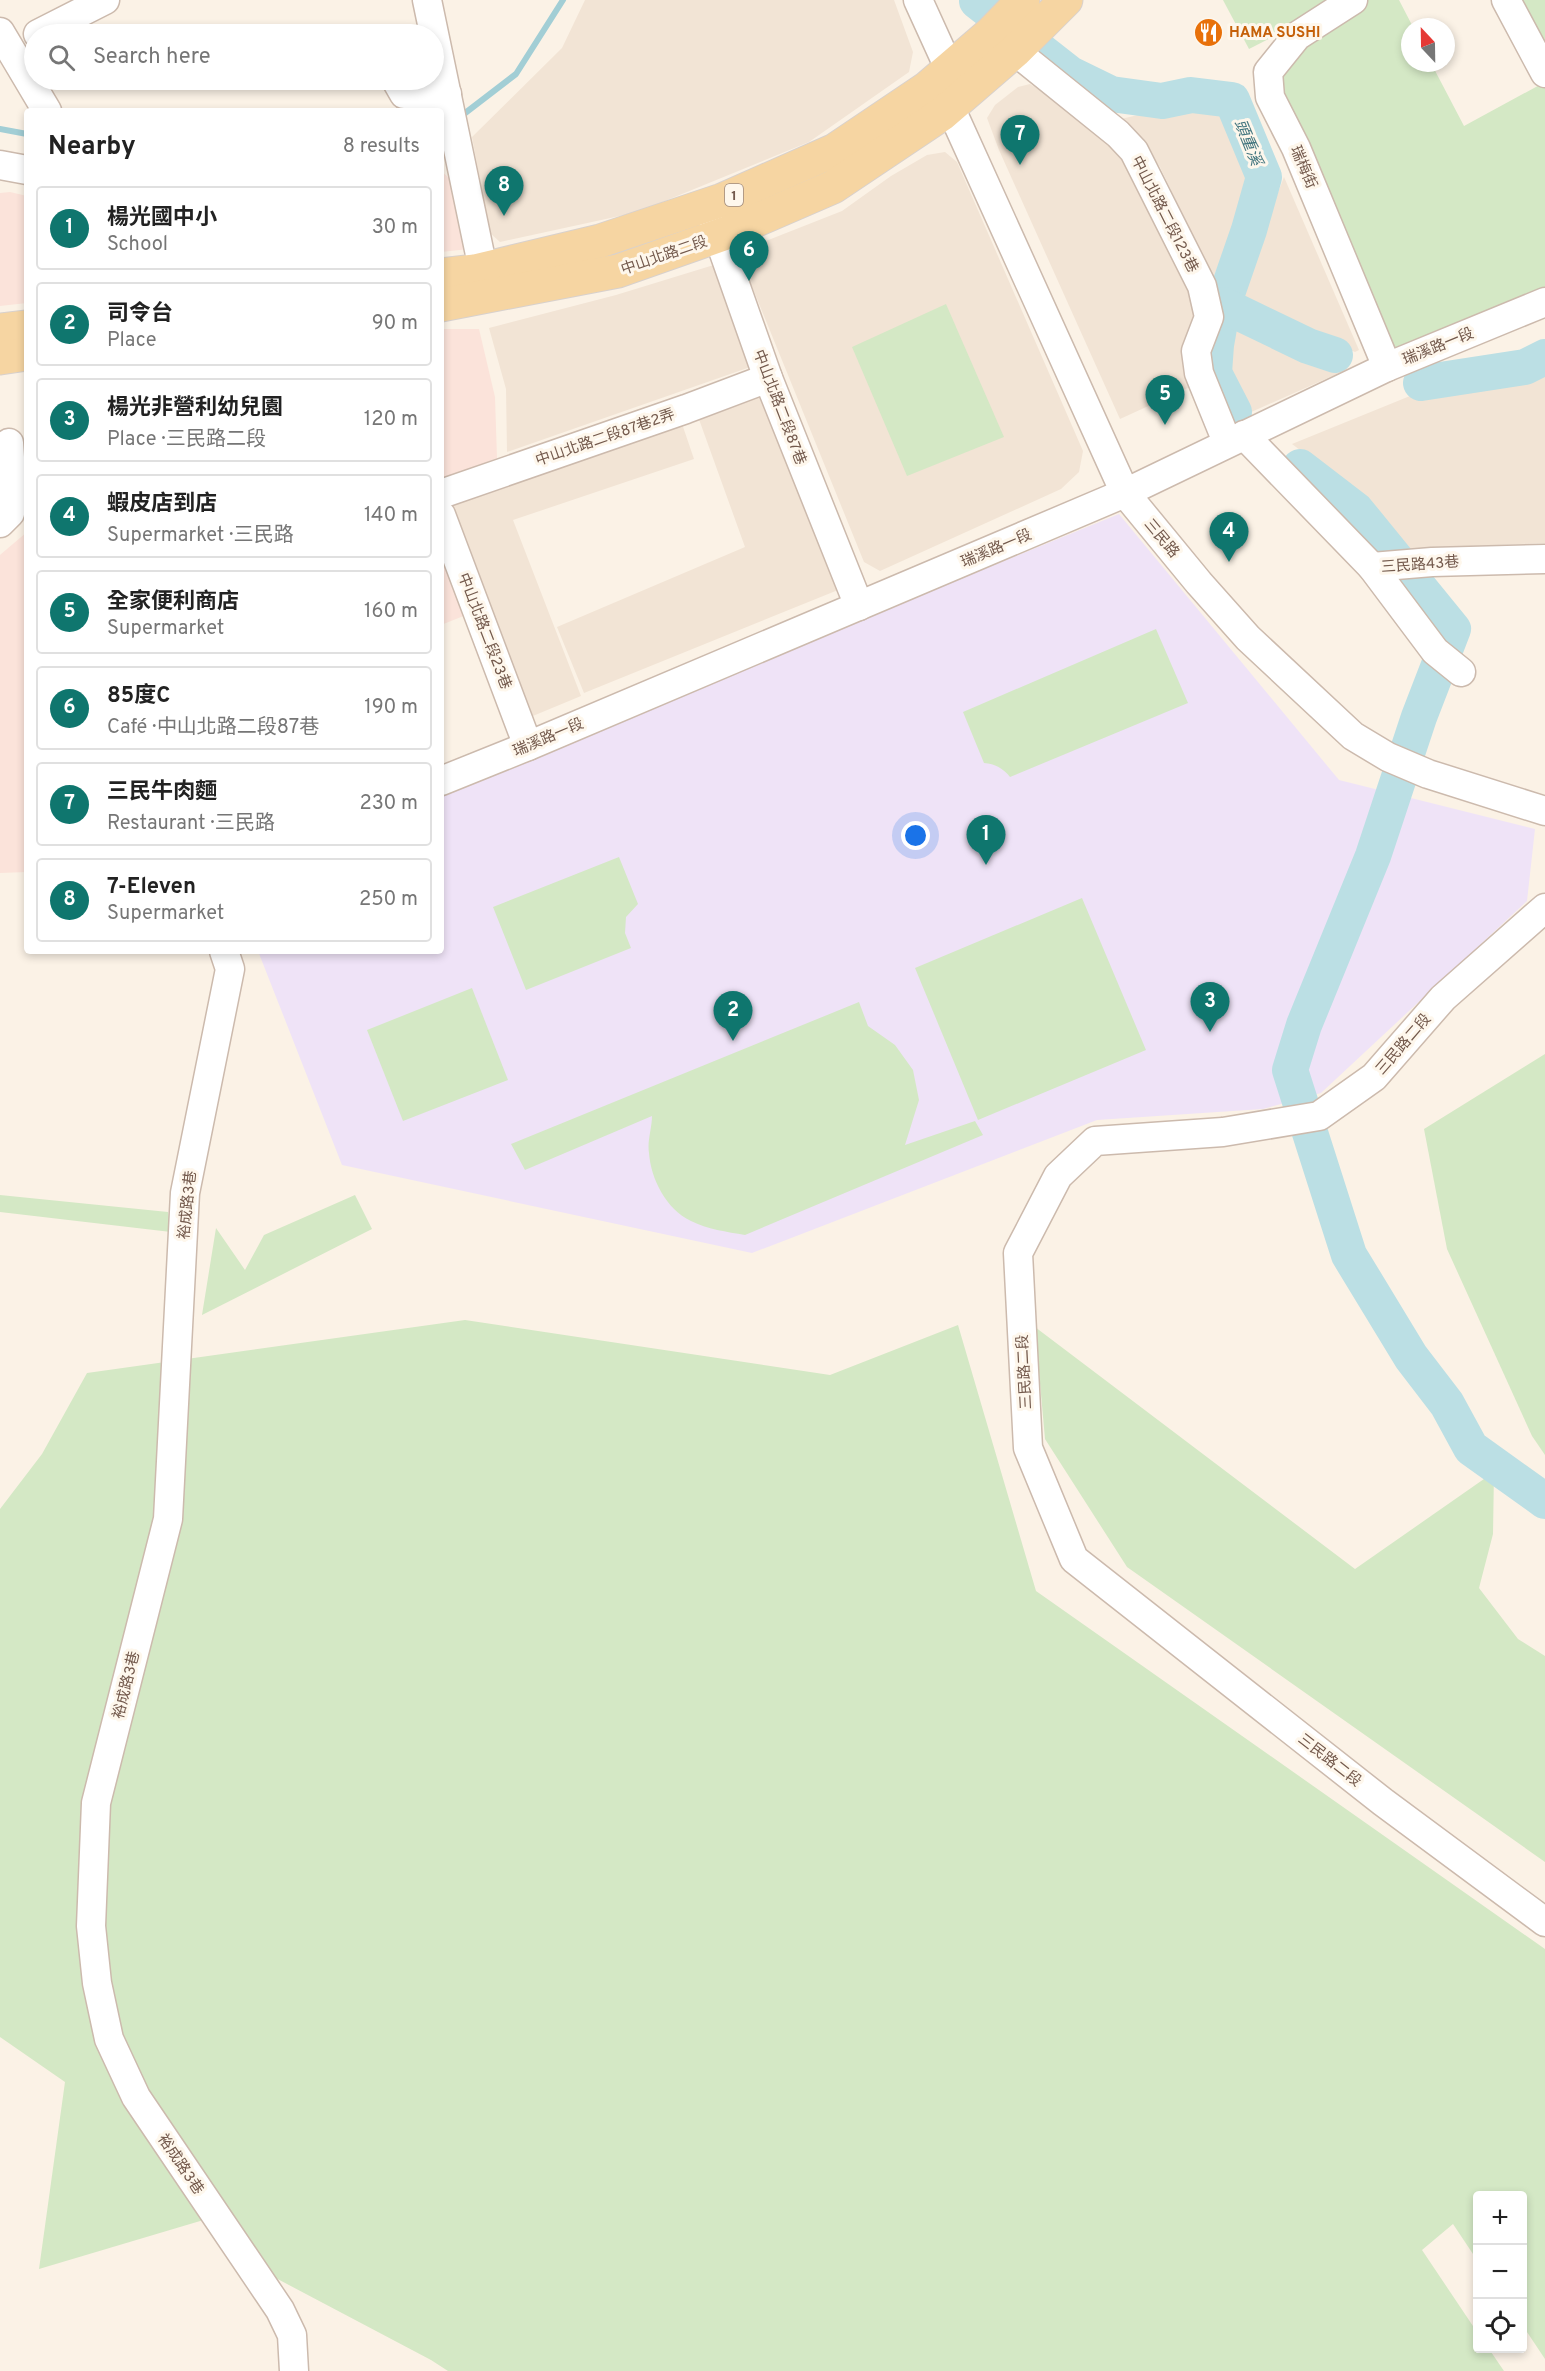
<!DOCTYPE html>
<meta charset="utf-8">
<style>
:root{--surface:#fff;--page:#f2f2f2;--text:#222;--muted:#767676;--line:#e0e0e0;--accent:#0f766e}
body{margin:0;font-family:Overpass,"Noto Sans TC",sans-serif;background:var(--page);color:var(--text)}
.controls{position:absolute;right:18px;bottom:18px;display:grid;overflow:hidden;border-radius:6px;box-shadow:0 3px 9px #0003}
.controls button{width:54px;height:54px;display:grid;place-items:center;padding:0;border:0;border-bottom:2px solid var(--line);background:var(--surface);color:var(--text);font:30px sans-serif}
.compass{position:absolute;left:1401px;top:18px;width:54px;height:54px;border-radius:50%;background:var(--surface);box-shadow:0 3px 9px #0003;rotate:338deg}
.you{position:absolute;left:916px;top:836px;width:21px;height:21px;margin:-15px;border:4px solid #fff;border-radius:50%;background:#1a73e8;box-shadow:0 0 0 9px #1a73e833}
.badge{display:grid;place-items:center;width:39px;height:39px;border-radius:50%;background:var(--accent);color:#fff;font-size:20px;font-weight:700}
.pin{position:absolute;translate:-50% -50px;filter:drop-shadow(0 2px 3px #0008)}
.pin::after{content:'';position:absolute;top:32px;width:21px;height:18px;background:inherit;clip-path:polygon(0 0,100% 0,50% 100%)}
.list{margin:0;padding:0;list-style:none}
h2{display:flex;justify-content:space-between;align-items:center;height:78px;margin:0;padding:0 24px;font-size:26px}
h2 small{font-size:20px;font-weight:400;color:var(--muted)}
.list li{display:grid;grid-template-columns:39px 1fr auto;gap:18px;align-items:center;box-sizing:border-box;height:84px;margin:0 12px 12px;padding:0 12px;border:2px solid var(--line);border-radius:6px}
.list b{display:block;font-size:22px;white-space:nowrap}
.list p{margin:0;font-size:20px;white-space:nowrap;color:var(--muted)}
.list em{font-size:20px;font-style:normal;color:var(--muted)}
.icon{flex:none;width:33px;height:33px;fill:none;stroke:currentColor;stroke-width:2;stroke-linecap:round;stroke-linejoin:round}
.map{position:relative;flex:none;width:1545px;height:2371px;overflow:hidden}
.search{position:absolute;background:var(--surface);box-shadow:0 3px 9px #0003;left:24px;top:24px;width:420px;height:66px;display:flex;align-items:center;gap:15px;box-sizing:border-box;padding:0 21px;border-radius:33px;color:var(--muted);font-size:22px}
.panel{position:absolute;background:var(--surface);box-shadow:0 3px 9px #0003;left:24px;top:108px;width:420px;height:846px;border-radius:6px}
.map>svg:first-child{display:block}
.residential{fill:#f2e4d5}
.commercial{fill:#fbe3da}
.education{fill:#efe3f7}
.green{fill:#d4e8c5}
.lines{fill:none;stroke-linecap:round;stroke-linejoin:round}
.stream{stroke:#a2ced5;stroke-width:6}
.river{stroke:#bbdfe4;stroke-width:36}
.minor-casing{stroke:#ccbaad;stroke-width:31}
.major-casing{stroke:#d8d1cd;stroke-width:35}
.minor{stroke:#fff;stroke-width:28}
.major{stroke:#f6d5a2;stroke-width:33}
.labels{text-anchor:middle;stroke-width:6;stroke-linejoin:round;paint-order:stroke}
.shield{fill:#fef7ec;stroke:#9d887c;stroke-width:1.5}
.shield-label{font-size:14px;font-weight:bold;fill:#73594c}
.food-label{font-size:15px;font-weight:bold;fill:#c56008;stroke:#fef7ec;text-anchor:start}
.street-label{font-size:15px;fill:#73594c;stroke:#fef7ec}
.water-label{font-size:16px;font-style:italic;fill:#43767f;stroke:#fef7ec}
</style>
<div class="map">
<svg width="1545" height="2371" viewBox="0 0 1545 2371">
<rect width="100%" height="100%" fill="#fbf2e6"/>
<g class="residential">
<polygon points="585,0 894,0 913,52 909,72 809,142 638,212 500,242 490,233 472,137 562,48"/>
<polygon points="1030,84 1076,113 1127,155 1200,314 1192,386 1120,419 999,150 987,118 995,105 1018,87"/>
<polygon points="1189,103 1215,105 1234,129 1250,165 1247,196 1213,278 1160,167 1138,134 1121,119"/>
<polygon points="945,152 957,162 1083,451 1079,472 1061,489 880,571 864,562 738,252 842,211 891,176 927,155"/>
<polygon points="1284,177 1359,350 1355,352 1240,302 1257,246"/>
<polygon points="717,264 756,365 507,452 506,389 489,328 616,295"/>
<polygon points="1233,325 1348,369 1249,413 1242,406 1228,364"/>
<polygon points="1545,374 1545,543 1408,549 1369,502 1292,444 1410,396 1521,384"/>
<polygon points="761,388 843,588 584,693 557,627 745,547 696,411"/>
<polygon points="679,415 694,459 513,520 581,696 528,718 446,504"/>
</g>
<g class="commercial">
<polygon points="441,171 457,185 469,249 441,252"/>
<polygon points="10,192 27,196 27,303 0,306 0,193"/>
<polygon points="441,329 479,329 495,397 497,458 441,481"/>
<polygon points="27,532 27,872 0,873 0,555"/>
<polygon points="441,546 466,615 441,625"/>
</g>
<polygon class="education" points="1119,514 1339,780 1535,829 1527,901 1321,1093 1263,1109 1097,1120 752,1253 342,1165 258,951 441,951 441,791"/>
<g class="green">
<polygon points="1223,0 1339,0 1329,8 1249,49"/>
<polygon points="1353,0 1399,0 1413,27 1410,27 1410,63 1431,63 1464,126 1545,82 1545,302 1387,367 1270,97 1297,36"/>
<polygon points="1517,0 1545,0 1545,48"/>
<polygon points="946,304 1004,437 907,476 852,347"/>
<path d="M1156,629L1188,703L1010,777C1003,768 995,764 984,763L963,712Z"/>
<polygon points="619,857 638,904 626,917 625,933 631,948 526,990 493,907"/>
<polygon points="1082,898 1146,1050 978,1120 915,968"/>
<polygon points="472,988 508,1080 403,1121 367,1030"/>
<path d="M859,1002L868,1026L895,1045L913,1070L919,1100L905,1145L975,1121L983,1135L745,1235C727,1232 707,1229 691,1221C666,1209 651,1179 649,1153C647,1141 652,1128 652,1116L525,1170L511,1144Z"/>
<polygon points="1545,1054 1545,1455 1532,1436 1447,1249 1424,1129"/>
<polygon points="0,1195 168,1212 171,1232 0,1212"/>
<polygon points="355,1195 372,1229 202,1315 216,1228 245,1270 264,1235"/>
<polygon points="465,1320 830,1375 958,1325 1036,1591 1545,1949 1545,2359 1523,2326 1522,2196 1478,2196 1477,2260 1453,2224 1422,2250 1477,2332 1478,2348 1489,2349 1504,2371 448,2371 431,2360 251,2265 227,2213 39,2269 65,2082 0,2037 0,1509 42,1454 87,1373"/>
<polygon points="1035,1327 1355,1569 1494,1472 1493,1534 1479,1588 1518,1639 1545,1656 1545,1862 1127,1567 1045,1439"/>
</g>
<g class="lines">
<g class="stream">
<polyline points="460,117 516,74 563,0"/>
<polyline points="0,129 27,134"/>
</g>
<g class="river">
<polyline points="977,1 1070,74 1111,94 1162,101 1191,95 1232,100 1264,177 1249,230 1223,305 1216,345 1214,373 1234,412"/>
<polyline points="1223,305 1308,346 1335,355"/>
<polyline points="1421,383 1525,367 1545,357"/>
<polyline points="1300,467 1356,510 1453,629 1419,717 1373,856 1304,1025 1290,1070 1349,1255 1411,1357 1447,1404 1471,1448 1545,1501"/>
</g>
<defs>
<g id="minor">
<polyline points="427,0 483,269"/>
<polyline points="918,0 949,68 950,107 1125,493 1199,583 1248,638 1353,736 1388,757 1428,774 1545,811"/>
<polyline points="1353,0 1297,36 1268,72 1270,97 1296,148 1387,367"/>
<polyline points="1506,0 1545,73"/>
<polyline points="0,32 47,111"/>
<polyline points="38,34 105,0"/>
<polyline points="1015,51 1118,134 1134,151 1202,286 1209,317 1196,351 1199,373 1227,442"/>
<polyline points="396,80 404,94 447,94"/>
<polyline points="0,165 27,170"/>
<polyline points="711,216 768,378 859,606"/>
<polyline points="1244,435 1372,567 1435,651 1461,672"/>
<polyline points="441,494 686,409 768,378"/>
<polyline points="441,515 528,746"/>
<polyline points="0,523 10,513 13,501 9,443"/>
<polyline points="1372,567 1432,562 1545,559"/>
<polyline points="441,781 528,746 1125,493 1387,367 1545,302"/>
<polyline points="1545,908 1443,998 1374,1077 1319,1116 1223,1132 1095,1141 1058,1176 1018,1253 1028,1448 1074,1559 1383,1802 1545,1922"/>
<polyline points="224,951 230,969 185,1193 168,1519 96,1803 91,1926 97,1983 109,2039 136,2097 280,2310 292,2335 294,2371"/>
</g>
<g id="major">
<polyline points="441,275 475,271 600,241 722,200 835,150 927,88 991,33 1023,0"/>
<polyline points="441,305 618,271 729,232 833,187 942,114 1015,51 1066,0"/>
<polyline points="0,330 27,327"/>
<polyline points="0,358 27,354"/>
</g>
</defs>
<use href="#minor" class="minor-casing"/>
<use href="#major" class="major-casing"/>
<use href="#minor" class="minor"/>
<use href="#major" class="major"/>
</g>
<defs>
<symbol id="restaurant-disc" viewBox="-11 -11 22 22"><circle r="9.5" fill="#e8710a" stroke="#fef7ec"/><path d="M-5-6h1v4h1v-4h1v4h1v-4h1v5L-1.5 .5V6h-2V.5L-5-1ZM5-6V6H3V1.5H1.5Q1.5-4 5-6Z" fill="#fff"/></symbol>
</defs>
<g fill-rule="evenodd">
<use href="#restaurant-disc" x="1192" y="16" width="33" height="33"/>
</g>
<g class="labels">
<rect class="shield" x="725" y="184" width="18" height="22" rx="4.5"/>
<g class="shield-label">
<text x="734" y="200">1</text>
</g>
<g class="food-label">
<text x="1229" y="37">HAMA SUSHI</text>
</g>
<g class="street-label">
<text transform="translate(1304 167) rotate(67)" y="5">瑞梅街</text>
<text transform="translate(1165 214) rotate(63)" y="5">中山北路二段123巷</text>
<text transform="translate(664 255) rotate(-19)" y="5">中山北路二段</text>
<text transform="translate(1438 346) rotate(-22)" y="5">瑞溪路一段</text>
<text transform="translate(780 407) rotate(69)" y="5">中山北路二段87巷</text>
<text transform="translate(605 437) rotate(-19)" y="5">中山北路二段87巷2弄</text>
<text transform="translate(1162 538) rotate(50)" y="5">三民路</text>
<text transform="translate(996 548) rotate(-23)" y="5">瑞溪路一段</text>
<text transform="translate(1420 564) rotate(-4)" y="5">三民路43巷</text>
<text transform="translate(485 631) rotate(69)" y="5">中山北路二段23巷</text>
<text transform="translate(548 737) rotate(-23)" y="5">瑞溪路一段</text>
<text transform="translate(1403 1044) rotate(-49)" y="5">三民路二段</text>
<text transform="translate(187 1205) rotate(-84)" y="5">裕成路3巷</text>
<text transform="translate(1024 1372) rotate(-93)" y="5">三民路二段</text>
<text transform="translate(126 1685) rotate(-76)" y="5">裕成路3巷</text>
<text transform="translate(1330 1760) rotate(38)" y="5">三民路二段</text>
<text transform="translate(181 2164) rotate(56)" y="5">裕成路3巷</text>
</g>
<g class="water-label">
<text transform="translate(1249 142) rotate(68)" y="6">頭重溪</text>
</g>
</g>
</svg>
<div class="controls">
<button>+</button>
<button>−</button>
<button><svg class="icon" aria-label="locate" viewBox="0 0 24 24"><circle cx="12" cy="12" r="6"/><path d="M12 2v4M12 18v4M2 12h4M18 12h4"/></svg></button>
</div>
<svg class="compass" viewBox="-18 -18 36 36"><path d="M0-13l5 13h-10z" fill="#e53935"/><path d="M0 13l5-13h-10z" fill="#767676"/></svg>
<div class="you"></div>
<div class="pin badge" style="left:986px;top:865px">1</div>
<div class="pin badge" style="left:733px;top:1041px">2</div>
<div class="pin badge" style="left:1210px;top:1032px">3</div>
<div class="pin badge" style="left:1229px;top:562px">4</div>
<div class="pin badge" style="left:1165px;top:425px">5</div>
<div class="pin badge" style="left:749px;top:281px">6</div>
<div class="pin badge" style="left:1020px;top:165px">7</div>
<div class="pin badge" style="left:504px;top:216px">8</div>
<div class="search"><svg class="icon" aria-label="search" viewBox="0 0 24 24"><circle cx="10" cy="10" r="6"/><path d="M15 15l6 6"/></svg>Search here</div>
<section class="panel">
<h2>Nearby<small>8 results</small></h2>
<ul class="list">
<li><span class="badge">1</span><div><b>楊光國中小</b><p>School</p></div><em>30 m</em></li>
<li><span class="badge">2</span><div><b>司令台</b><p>Place</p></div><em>90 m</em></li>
<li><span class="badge">3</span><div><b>楊光非營利幼兒園</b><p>Place · 三民路二段</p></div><em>120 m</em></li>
<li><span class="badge">4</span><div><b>蝦皮店到店</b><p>Supermarket · 三民路</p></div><em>140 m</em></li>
<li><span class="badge">5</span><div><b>全家便利商店</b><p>Supermarket</p></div><em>160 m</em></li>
<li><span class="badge">6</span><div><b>85度C</b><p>Café · 中山北路二段87巷</p></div><em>190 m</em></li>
<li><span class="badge">7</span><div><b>三民牛肉麵</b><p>Restaurant · 三民路</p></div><em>230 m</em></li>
<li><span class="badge">8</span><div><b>7-Eleven</b><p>Supermarket</p></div><em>250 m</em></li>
</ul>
</section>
</div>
